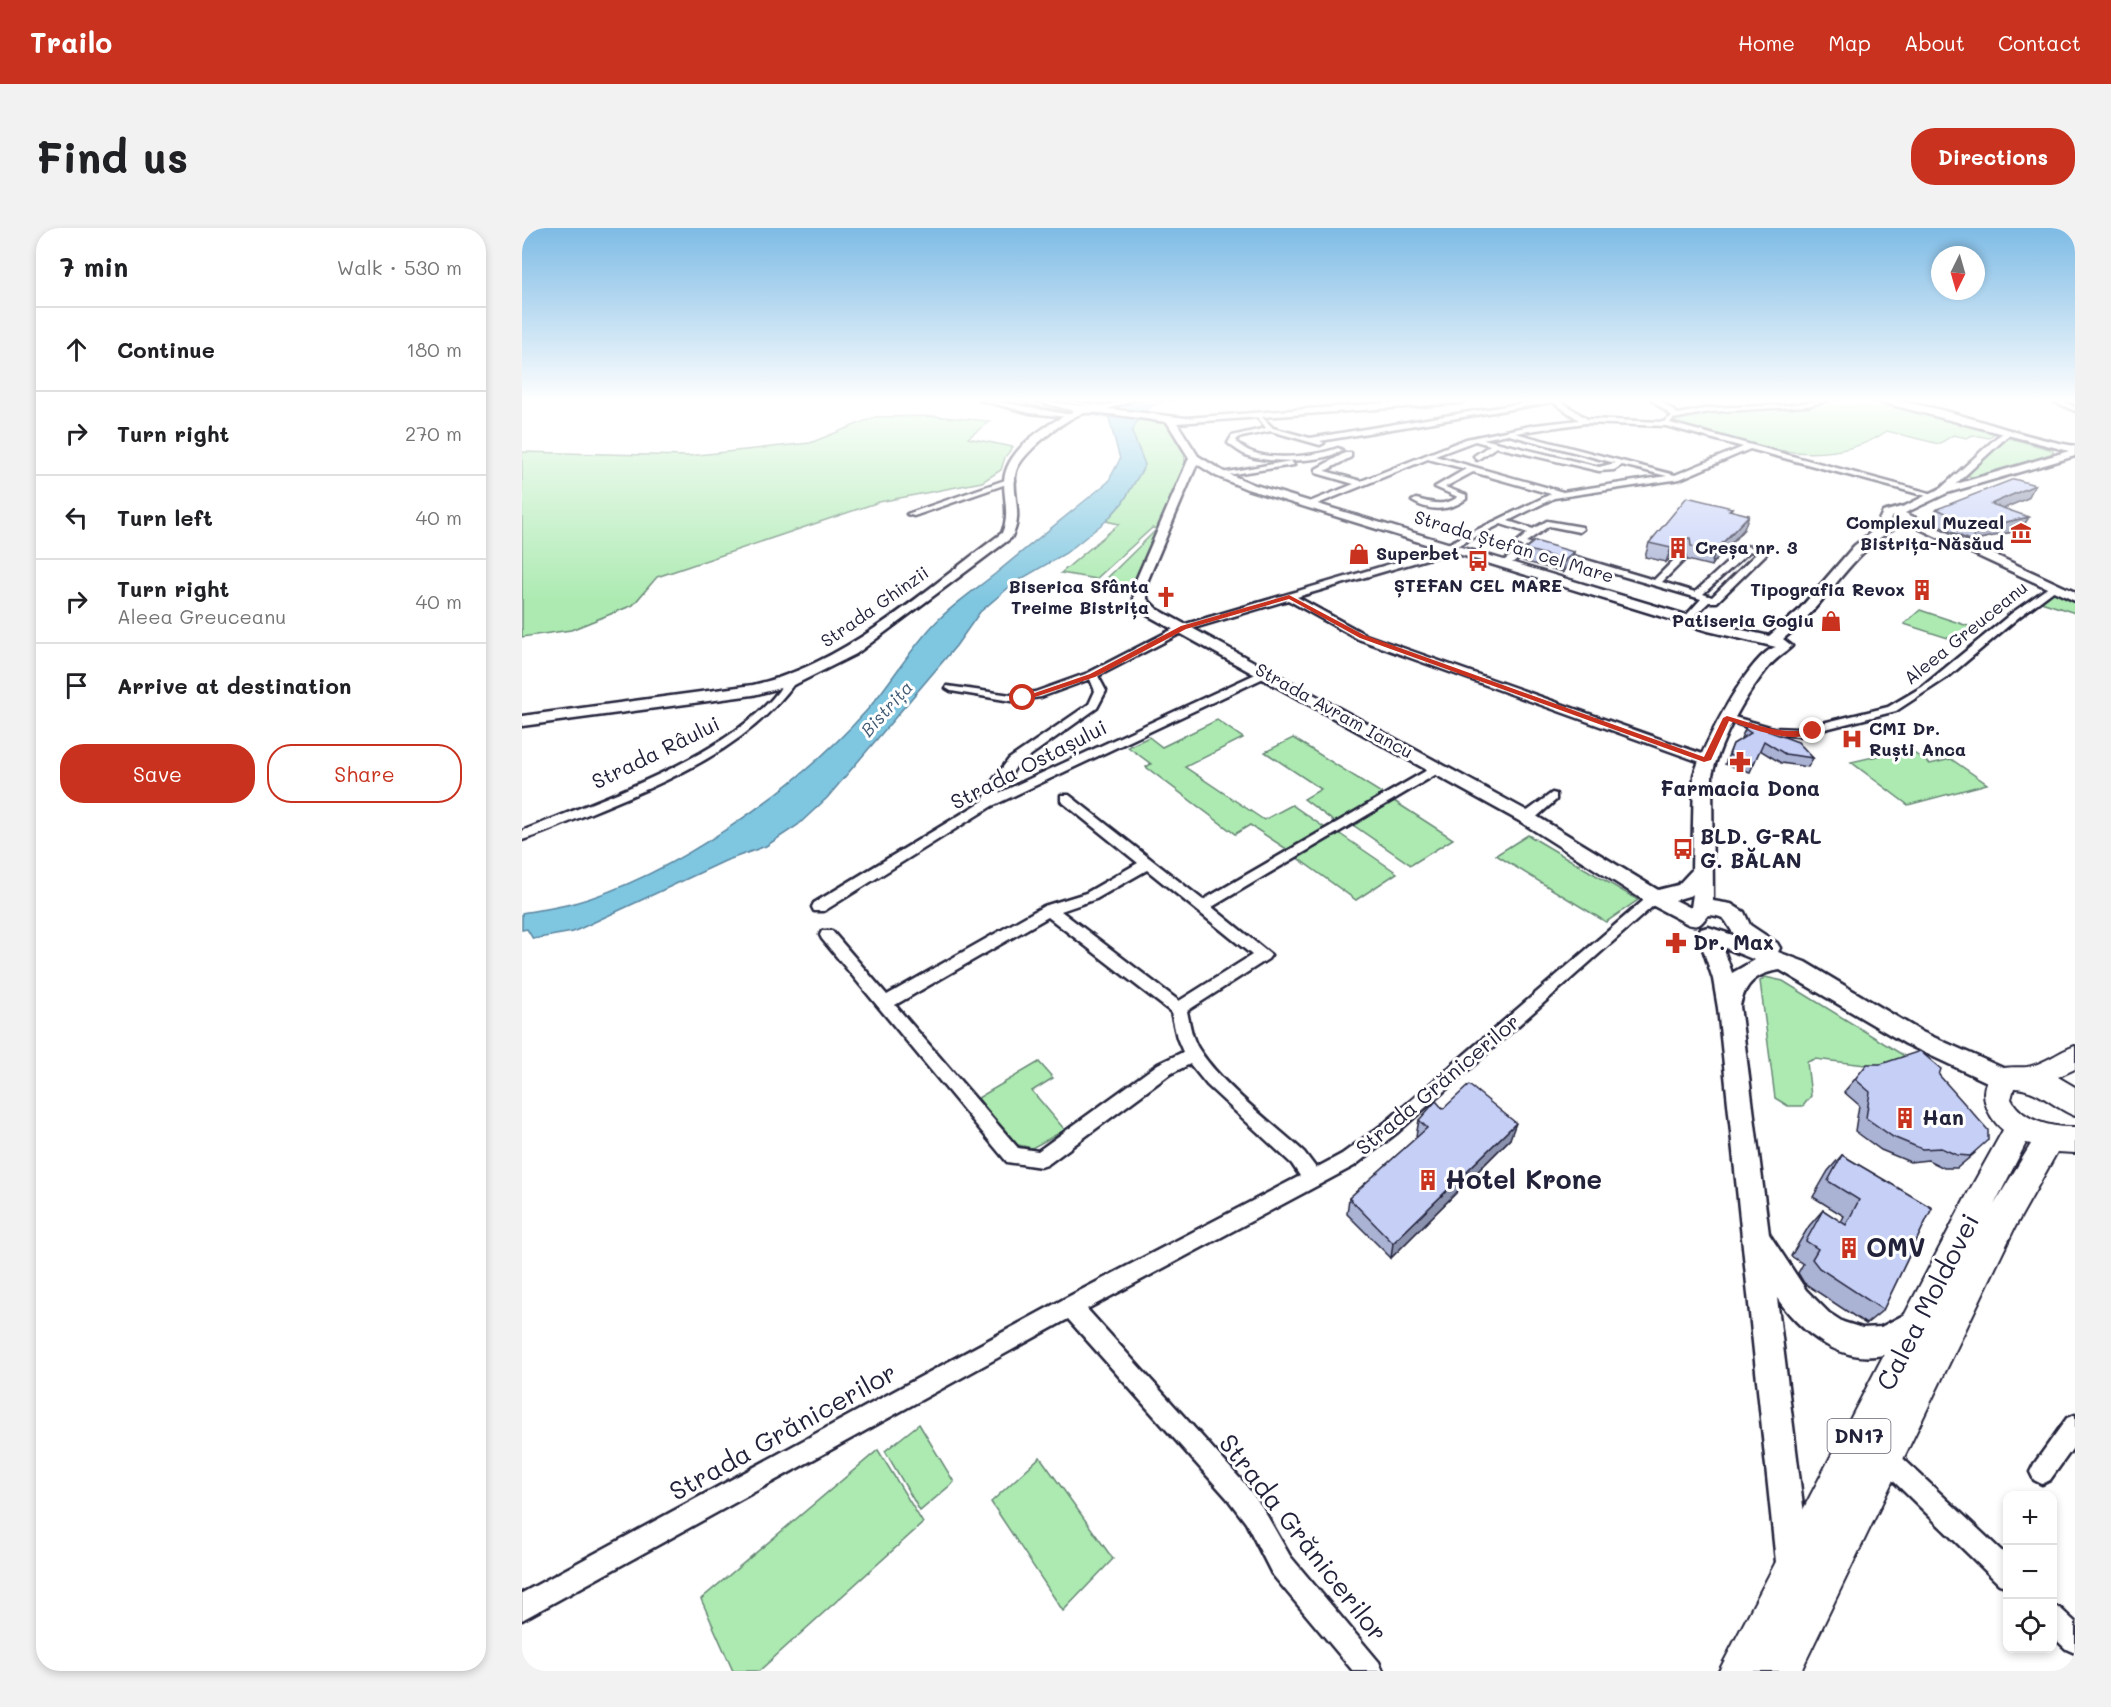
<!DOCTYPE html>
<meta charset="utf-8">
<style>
:root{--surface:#fff;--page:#f2f2f2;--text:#202124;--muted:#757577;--line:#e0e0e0;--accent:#c8321e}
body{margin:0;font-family:Mali,sans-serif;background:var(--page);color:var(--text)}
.controls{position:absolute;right:18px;bottom:18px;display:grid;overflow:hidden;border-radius:12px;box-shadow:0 3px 9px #0003}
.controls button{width:54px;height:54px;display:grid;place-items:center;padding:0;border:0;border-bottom:2px solid var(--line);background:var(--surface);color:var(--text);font:30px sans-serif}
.compass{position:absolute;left:1409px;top:18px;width:54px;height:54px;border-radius:50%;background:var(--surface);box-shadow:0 3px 9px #0003;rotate:185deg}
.stop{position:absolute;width:18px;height:18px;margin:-14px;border:4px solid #c8321e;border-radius:50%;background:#fff}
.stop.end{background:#c8321e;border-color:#fff;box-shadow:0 2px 6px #0008}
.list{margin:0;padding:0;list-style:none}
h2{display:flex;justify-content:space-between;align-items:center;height:78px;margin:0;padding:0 24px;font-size:26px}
h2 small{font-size:20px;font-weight:400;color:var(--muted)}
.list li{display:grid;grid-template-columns:39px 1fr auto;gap:18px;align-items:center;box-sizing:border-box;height:84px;padding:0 24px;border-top:2px solid var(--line)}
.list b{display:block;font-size:22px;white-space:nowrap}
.list p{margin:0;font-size:20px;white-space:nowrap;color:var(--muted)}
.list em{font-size:20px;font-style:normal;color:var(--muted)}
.actions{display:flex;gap:12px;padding:18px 24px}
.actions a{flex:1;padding:14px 0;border:2px solid var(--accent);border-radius:24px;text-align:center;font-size:21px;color:var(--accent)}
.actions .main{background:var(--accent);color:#fff}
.icon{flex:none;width:33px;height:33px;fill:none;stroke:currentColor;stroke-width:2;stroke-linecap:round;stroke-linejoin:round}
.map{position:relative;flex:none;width:1553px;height:1443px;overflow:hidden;border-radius:24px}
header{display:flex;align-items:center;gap:36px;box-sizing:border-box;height:84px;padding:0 30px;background:var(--accent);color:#fff}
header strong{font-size:28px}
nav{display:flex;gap:33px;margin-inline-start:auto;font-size:21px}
.intro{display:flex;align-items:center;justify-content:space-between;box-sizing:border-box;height:144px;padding:0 36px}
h1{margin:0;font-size:42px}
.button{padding:15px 27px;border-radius:24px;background:var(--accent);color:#fff;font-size:21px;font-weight:700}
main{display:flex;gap:36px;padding:0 36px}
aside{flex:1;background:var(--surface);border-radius:24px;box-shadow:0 3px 9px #0003}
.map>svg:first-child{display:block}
.green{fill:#aceab1;stroke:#678676;stroke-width:1.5}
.water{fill:#7fc6e0;stroke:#5a849e;stroke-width:1.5}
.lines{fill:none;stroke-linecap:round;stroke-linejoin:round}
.stream{stroke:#5a849e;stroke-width:2}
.street-casing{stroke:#22223b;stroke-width:5}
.secondary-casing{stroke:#22223b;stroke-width:5}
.primary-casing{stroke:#22223b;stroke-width:4}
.street{fill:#fff;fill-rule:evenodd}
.secondary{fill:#fff;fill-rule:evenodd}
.primary{fill:#fff;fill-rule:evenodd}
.wall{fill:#aab3d4;stroke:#22223b;stroke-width:1.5}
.shaded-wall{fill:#8b92ad;stroke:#22223b;stroke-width:1.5}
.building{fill:#c6d0f7;stroke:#22223b;stroke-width:1.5}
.route{fill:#c8321e}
.labels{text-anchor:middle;stroke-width:6;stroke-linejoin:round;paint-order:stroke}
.far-poi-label{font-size:18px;font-weight:bold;fill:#22223b;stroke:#fff;text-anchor:end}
.far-street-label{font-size:18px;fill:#22223b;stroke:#fff}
.far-water-label{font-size:18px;font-style:italic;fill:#435b75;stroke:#fff}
.shield{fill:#fff;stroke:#646476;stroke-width:1.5}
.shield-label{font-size:20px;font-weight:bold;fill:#22223b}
.street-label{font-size:21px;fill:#22223b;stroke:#fff}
.poi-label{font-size:21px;font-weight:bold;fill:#22223b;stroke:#fff;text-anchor:start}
.near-poi-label{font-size:26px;font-weight:bold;fill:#22223b;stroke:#fff;text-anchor:start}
.near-street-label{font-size:26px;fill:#22223b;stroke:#fff}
</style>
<header>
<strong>Trailo</strong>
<nav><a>Home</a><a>Map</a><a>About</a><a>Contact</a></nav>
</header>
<div class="intro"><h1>Find us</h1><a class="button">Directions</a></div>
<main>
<aside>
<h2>7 min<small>Walk · 530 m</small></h2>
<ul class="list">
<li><svg class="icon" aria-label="ahead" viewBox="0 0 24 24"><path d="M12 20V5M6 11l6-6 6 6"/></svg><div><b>Continue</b></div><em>180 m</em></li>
<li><svg class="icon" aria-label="right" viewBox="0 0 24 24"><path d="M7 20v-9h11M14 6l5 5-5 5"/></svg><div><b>Turn right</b></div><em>270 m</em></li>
<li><svg class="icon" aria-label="left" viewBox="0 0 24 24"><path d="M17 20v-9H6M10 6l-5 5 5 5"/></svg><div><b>Turn left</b></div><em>40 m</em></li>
<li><svg class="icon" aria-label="right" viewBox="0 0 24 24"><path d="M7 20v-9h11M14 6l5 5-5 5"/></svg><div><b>Turn right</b><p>Aleea Greuceanu</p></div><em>40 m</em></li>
<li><svg class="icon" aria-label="arrive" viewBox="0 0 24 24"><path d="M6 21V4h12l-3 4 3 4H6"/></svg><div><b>Arrive at destination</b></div></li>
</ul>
<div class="actions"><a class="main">Save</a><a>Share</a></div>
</aside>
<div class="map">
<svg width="1553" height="1443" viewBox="0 0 1553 1443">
<rect width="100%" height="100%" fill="#fff"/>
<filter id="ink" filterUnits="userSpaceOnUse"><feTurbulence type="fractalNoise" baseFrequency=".0167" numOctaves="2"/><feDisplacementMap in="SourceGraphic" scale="12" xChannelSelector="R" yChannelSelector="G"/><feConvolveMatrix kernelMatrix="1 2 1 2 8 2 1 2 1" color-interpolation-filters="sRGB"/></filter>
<g filter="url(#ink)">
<g class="green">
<path d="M1314,172H1347L1476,202L1467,210L1451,207L1445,210L1431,207L1417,216L1365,203C1302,247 1217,214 1150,195C1162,180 1250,183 1273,180C1287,179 1300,176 1314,172Z"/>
<polygon points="411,188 468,193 446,210 491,219 483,229 479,242 460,254 357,274 135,349 111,377 49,402 0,409 0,224 166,228 288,215 353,189"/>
<path d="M615,190C623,191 633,190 640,194C651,199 664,224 663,235L615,354L571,364L635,301L630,300L574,351L539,345L597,296L584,293L601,274L623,237L610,204Z"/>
<polygon points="1487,210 1531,222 1531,225 1454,250 1443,247"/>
<polygon points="1533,364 1553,373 1553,385 1516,373"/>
<polygon points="1398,382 1449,399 1432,412 1382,396"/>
<polygon points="695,492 721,510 663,539 742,592 770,577 803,600 766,622 728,597 713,606 624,539 629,536 606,519 627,509 640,519"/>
<polygon points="771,510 861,566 814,595 782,571 799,561 743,524"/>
<polygon points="1386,521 1408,536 1429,531 1465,556 1386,577 1329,534"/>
<polygon points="872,573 931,611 889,637 831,597"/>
<polygon points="815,604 875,645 834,672 774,629"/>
<polygon points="1006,607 1116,672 1084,694 974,627"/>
<polygon points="1243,749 1261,753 1381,827 1383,833 1352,838 1293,831 1285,834 1289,868 1281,878 1266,878 1253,870 1238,753"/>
<polygon points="517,834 531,850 510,863 543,902 510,920 492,916 456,870"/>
<polygon points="397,1196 432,1254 398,1283 363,1223"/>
<polygon points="356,1222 401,1295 237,1443 211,1443 179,1371"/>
<polygon points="518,1229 591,1331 541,1383 469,1274"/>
</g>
<path class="water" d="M622,172H652C629,176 619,181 610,204L623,237L601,274L584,293L544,325L492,355L458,384L434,418L305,570L276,597L244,618L203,633L51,704L11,711L5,701L0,702V685C16,682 33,680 49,676C152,648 276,560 346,481C371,452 389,419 416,392C433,375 454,361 473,346C510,315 548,285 586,254L598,231L586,187L596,179Z"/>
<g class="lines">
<polyline class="stream" points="494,172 523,180 593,190"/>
<defs>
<g id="street">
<polygon points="458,172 468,172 549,187 546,189 508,185"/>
<polygon points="534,172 583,178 602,172 611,172 577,184 574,182 575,180"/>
<polygon points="931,172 938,172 935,174"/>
<path d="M1020,172H1037L1065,191L1142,194L1150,188L1130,172H1137L1156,186L1187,180L1266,177L1307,172L1285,178L1187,184L1151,191L1148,195L1415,267L1408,269L1228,221L1158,251L1032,270L986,293L1011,301L1025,293L1060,299L1061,301L1057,304L1027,298L1004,314L1132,352L1157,327H1163V331L1140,354L1173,364L1223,318L1244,322V326L1195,374H1187L1165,395L1160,392L1179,371L1008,321L986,338H980V334L1001,319L994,315L1006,305L979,296L915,328L775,369L844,407L1189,529V535H1181L836,411L766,372L665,402L576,448L584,463L575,480L495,537L477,565L740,443H748V447L470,578L302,683H292L290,679L292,675L461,573L469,555L487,531L567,476L573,463L568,451L519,469L489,473L429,463L424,460L425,458L489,467L513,464L566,445L657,398L909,324L1029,266L951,244L923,259L944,267V271C928,283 907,284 890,273L894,271C910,275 922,279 936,269L913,259L944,241L906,231L788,279L784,277L785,275L832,256L794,245V241L823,225H829V229L803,243L839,253L944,211L1013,197L1057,192L1031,174L798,213L802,215L798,217L749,203L715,210L714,214C719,218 724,222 730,224C752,233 794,228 816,220L820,222C803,235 746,235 726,228C719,225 712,220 706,215L710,208L744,200L734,187H738L751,200L788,210ZM1063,195L1144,198L1221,219L1153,247L993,205ZM986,206L987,207L1093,235L1077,239L961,211ZM953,213L968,217L952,228L955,232L974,219L1077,243L1092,242L1100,237L1145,248L1041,264L913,228ZM1228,323L1235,325L1190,369L1181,366Z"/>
<polygon points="1529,172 1537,172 1553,179 1553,183"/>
<polygon points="1485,203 1490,204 1424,265 1418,265 1418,261 1475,209"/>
<polygon points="769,233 772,237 698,248 694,246"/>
<polygon points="486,251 493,253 392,288 385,286"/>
<polygon points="1531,356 1536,359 1534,361 1497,389 1426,449 1374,483 1276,508 1238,504 1199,490 1205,487 1251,500 1276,501 1366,479 1400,459 1490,385"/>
<path d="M269,450L274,453C225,522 141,555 64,587C43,595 22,606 0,612V603C74,573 189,534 245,476C253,469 259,459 265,451Z"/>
<path d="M914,537L920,541L918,544L690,679L749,727L746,731L665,783C668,797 670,812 678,823C702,859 750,895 782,924L794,940L820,926L864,894L1128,667H1138L1140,670L876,904L832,938L565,1081L721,1254L740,1279L768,1328L857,1434L861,1443H831L750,1346L724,1295L705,1270L546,1091L0,1392V1365L542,1071L778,948L770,936L685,857L668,836L648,846L525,937L519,939L485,934L300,711L298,707L300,703H310L365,767L522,678L564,665L616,635L539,573V567H547L681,672ZM625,642L730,727L657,773L539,683L574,671ZM526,689L649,784L655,810L661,824L636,836L516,923L496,920L373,777Z"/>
<polygon points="1030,565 1034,566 1034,572 1010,593 1000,593 999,590 1000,587"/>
<polygon points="1553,1187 1553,1217 1528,1252 1520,1256 1512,1252 1508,1244 1512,1236 1545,1190"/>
<polygon points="1364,1219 1372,1222 1486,1329 1486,1359 1477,1356 1356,1238 1353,1230 1356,1222"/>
<polygon points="1530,1377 1539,1381 1553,1394 1553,1425 1544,1421 1530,1408"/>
</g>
<path id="secondary" d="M511,172L664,190L907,172H943L939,175L655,195L676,228L702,244L733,257L1194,396L1247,408L1276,383L1332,318L1352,302L1361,284L1383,278L1417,261L1547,223L1351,172C1416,172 1488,208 1553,218V228L1425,265L1383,285L1553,364V373L1370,288L1367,294L1374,295V299C1326,327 1304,378 1261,411L1270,418C1263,425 1252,431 1244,442C1221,471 1199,511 1190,547L1191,673L1209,676L1222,684L1228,697L1255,715L1258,720L1256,724L1283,734L1400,804L1492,845L1496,852L1492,859L1484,862L1476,859L1384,816L1258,742C1235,745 1223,755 1218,778L1247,1006L1284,1062L1307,1085L1321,1094L1340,1100L1359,1099L1395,1080L1405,1085L1410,1095C1404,1108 1392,1115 1379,1121C1329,1144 1283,1110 1255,1070L1288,1334L1283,1346L1271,1351L1259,1346L1254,1334L1196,780L1191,751L1176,706L1179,701L1186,699L1214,708C1202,695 1208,688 1186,687C1179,695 1178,700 1166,696L1126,675L999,594L625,387L612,371L611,359L667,230L645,194C626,192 580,183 563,185C546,187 499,226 494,243C488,266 503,286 489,310L334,426L274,456L231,467L0,498V488L231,457C324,436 404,361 480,305C488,287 482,273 482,254C483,222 526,195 552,183ZM675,236L694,248L725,261L1186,403L1254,419C1227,426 1180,520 1172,547L1170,642L1156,657L1136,662L1011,586L635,381L625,371V354ZM1171,666L1169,680L1153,672L1170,667ZM1201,719L1233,732L1210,745Z"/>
<path id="primary" d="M1553,818V841L1536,849L1553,859V888C1531,880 1518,861 1492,860L1489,871C1500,893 1530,900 1553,899V925L1535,924L1493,999L1279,1443H1197L1446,965L1481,902C1465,889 1452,860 1473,844C1482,837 1494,840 1505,839C1520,837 1538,823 1553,818ZM1504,915L1509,916L1472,977Z"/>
</defs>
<use href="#street" class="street-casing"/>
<use href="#secondary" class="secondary-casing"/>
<use href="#primary" class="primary-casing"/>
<use href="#street" class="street"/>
<use href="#secondary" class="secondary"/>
<use href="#primary" class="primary"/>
</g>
<g class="wall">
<polygon points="1513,257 1506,270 1482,280 1499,302 1449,313 1408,294 1415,281"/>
<polygon points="1210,280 1209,282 1222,301 1189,338 1165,332 1163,325 1155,325 1144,334 1123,329 1127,315"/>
<polygon points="1013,313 1050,335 1041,344 1001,333 1003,321"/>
<polygon points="1226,495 1246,503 1291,530 1286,539 1259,535 1238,522 1228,544 1203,536 1211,516 1220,511 1219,510"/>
<polygon points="1417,847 1453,925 1435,940 1422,940 1406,932 1388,934 1359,922 1333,903 1337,877 1322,864 1333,851"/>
<polygon points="921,881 988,911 869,1030 825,986 827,970 895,909 894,908 897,892"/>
<polygon points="1320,927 1410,980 1361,1082 1344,1096 1282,1055 1276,1045 1281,1036 1269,1028 1287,998 1301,982 1319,994 1322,988 1291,969 1306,943"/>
</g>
<g class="shaded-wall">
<polygon points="1513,257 1506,270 1462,289 1469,276"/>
<polygon points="1227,287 1222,301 1189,338 1193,323"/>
<polygon points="1507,289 1499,302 1449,313 1456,300"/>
<polygon points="1160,311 1155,325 1144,334 1149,320"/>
<polygon points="1052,324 1050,335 1041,344 1043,332"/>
<polygon points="994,895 988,911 869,1030 871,1015"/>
</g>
<g class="building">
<polygon points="1492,251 1513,257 1469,276 1507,289 1456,300 1415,281"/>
<polygon points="1165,269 1210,280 1207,282 1227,287 1193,323 1169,318 1168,310 1160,311 1149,320 1127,315"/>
<polygon points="1013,313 1052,324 1043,332 1003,321"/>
<polygon points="1226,495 1238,500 1249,498 1246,503 1276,514 1291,530 1263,526 1242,513 1232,535 1207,527 1211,516 1229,505 1223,501"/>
<polygon points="1398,823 1419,841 1417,847 1466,902 1466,912 1448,928 1435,927 1419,920 1400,921 1371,909 1344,890 1348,864 1333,851 1345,836 1359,836"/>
<polygon points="947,857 994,895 871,1015 827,970 905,900 897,892 914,873 921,881"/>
<polygon points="1320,927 1410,980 1361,1082 1297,1040 1290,1031 1296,1021 1284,1013 1301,982 1324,997 1337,972 1306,953"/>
</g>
</g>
<linearGradient id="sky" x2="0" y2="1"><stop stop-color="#7ebbe5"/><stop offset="0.46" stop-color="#fff"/><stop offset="1" stop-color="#fff" stop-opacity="0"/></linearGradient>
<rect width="1553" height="374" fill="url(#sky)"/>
<path class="route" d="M767,367L842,407L1182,529L1201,490L1205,488C1233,496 1260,508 1291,501L1294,503C1270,518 1232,501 1207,493L1189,532L1182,534L838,410L767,371L664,401L573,449L504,472L498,470L568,446L659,398Z"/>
<defs>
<symbol id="museum-bare" viewBox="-9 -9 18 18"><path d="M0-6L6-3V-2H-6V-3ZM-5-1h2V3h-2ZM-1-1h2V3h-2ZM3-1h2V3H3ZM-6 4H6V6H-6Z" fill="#c8321e" stroke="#fff" stroke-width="2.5" paint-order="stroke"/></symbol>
<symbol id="building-bare" viewBox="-9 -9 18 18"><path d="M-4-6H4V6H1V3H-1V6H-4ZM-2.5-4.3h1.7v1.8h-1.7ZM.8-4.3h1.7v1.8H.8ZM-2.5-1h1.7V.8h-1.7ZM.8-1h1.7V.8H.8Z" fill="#c8321e" stroke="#fff" stroke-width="2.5" paint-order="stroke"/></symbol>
<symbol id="shop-bare" viewBox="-9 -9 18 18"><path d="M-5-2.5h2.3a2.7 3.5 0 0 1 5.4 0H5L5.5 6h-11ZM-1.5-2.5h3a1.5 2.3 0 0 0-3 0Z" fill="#c8321e" stroke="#fff" stroke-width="2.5" paint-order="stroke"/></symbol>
<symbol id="bus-bare" viewBox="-9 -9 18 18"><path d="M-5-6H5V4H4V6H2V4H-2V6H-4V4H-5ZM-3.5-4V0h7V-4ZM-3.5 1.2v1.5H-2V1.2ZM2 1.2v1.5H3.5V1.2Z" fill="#c8321e" stroke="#fff" stroke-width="2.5" paint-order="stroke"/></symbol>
<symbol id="church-bare" viewBox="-9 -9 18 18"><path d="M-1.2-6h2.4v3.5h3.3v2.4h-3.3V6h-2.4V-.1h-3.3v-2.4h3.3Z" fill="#c8321e" stroke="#fff" stroke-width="2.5" paint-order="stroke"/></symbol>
<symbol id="hospital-bare" viewBox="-9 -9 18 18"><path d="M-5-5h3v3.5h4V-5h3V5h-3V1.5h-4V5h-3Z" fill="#c8321e" stroke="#fff" stroke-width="2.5" paint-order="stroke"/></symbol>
<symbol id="pharmacy-bare" viewBox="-9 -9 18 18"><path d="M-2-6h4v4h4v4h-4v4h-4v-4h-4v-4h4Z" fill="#c8321e" stroke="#fff" stroke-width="2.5" paint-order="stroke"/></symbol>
</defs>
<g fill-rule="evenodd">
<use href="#museum-bare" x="1484" y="290" width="30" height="30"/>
<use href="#building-bare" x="1141" y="305" width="30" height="30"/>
<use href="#shop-bare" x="822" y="311" width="30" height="30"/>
<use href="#bus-bare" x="941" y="318" width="30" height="30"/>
<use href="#building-bare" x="1385" y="347" width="30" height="30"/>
<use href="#church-bare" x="629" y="354" width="30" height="30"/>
<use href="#shop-bare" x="1294" y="378" width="30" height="30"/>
<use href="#hospital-bare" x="1315" y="496" width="30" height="30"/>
<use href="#pharmacy-bare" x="1203" y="519" width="30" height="30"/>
<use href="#bus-bare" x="1146" y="606" width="30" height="30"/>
<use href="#pharmacy-bare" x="1139" y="700" width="30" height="30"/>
<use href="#building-bare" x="1368" y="875" width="30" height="30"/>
<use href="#building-bare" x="891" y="937" width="30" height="30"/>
<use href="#building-bare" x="1312" y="1005" width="30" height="30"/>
</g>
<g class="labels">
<g class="far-poi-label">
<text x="1482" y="301">Complexul Muzeal<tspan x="1482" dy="21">Bistrița-Năsăud</tspan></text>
<text x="1173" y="326" text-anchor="start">Creșa nr. 3</text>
<text x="854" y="332" text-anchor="start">Superbet</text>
<text x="956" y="364" text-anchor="middle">ȘTEFAN CEL MARE</text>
<text x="627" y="365">Biserica Sfânta<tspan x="627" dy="21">Treime Bistrița</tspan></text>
<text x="1383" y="368">Tipografia Revox</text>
<text x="1292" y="399">Patiseria Gogiu</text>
<text x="1347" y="507" text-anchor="start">CMI Dr.<tspan x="1347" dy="21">Ruști Anca</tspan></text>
</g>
<g class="far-street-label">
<text transform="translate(992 319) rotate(17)" y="6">Strada Ștefan cel Mare</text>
<text transform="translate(353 379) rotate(-35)" y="6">Strada Ghinzii</text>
<text transform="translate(1444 405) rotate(-39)" y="6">Aleea Greuceanu</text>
<text transform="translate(812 483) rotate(29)" y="6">Strada Avram Iancu</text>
</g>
<g class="far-water-label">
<text transform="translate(365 481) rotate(-48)" y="6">Bistrița</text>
</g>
<rect class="shield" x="1305.5" y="1191" width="63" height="34" rx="4.5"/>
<g class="shield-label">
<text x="1337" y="1215">DN17</text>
</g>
<g class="street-label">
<text transform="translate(134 525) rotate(-26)" y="7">Strada Râului</text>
<text transform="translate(507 537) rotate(-27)" y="7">Strada Ostașului</text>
<text transform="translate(916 857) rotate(-40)" y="7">Strada Grănicerilor</text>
</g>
<g class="poi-label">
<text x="1218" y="568" text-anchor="middle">Farmacia Dona</text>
<text x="1178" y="616">BLD. G-RAL<tspan x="1178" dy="24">G. BĂLAN</tspan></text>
<text x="1171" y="722">Dr. Max</text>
<text x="1400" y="897">Han</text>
</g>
<g class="near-poi-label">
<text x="923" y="961">Hotel Krone</text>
<text x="1344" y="1029">OMV</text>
</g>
<g class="near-street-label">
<text transform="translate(1406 1074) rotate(-63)" y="9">Calea Moldovei</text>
<text transform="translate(261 1204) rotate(-29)" y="9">Strada Grănicerilor</text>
<text transform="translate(781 1310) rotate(52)" y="9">Strada Grănicerilor</text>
</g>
</g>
</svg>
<div class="controls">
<button>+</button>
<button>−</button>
<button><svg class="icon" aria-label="locate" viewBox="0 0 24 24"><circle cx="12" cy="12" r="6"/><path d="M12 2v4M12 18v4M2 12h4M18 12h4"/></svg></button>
</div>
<svg class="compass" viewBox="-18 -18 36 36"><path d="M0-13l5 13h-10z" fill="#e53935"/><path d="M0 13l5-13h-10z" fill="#757577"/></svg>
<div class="stop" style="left:501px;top:470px"></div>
<div class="stop end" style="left:1291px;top:503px"></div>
</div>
</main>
